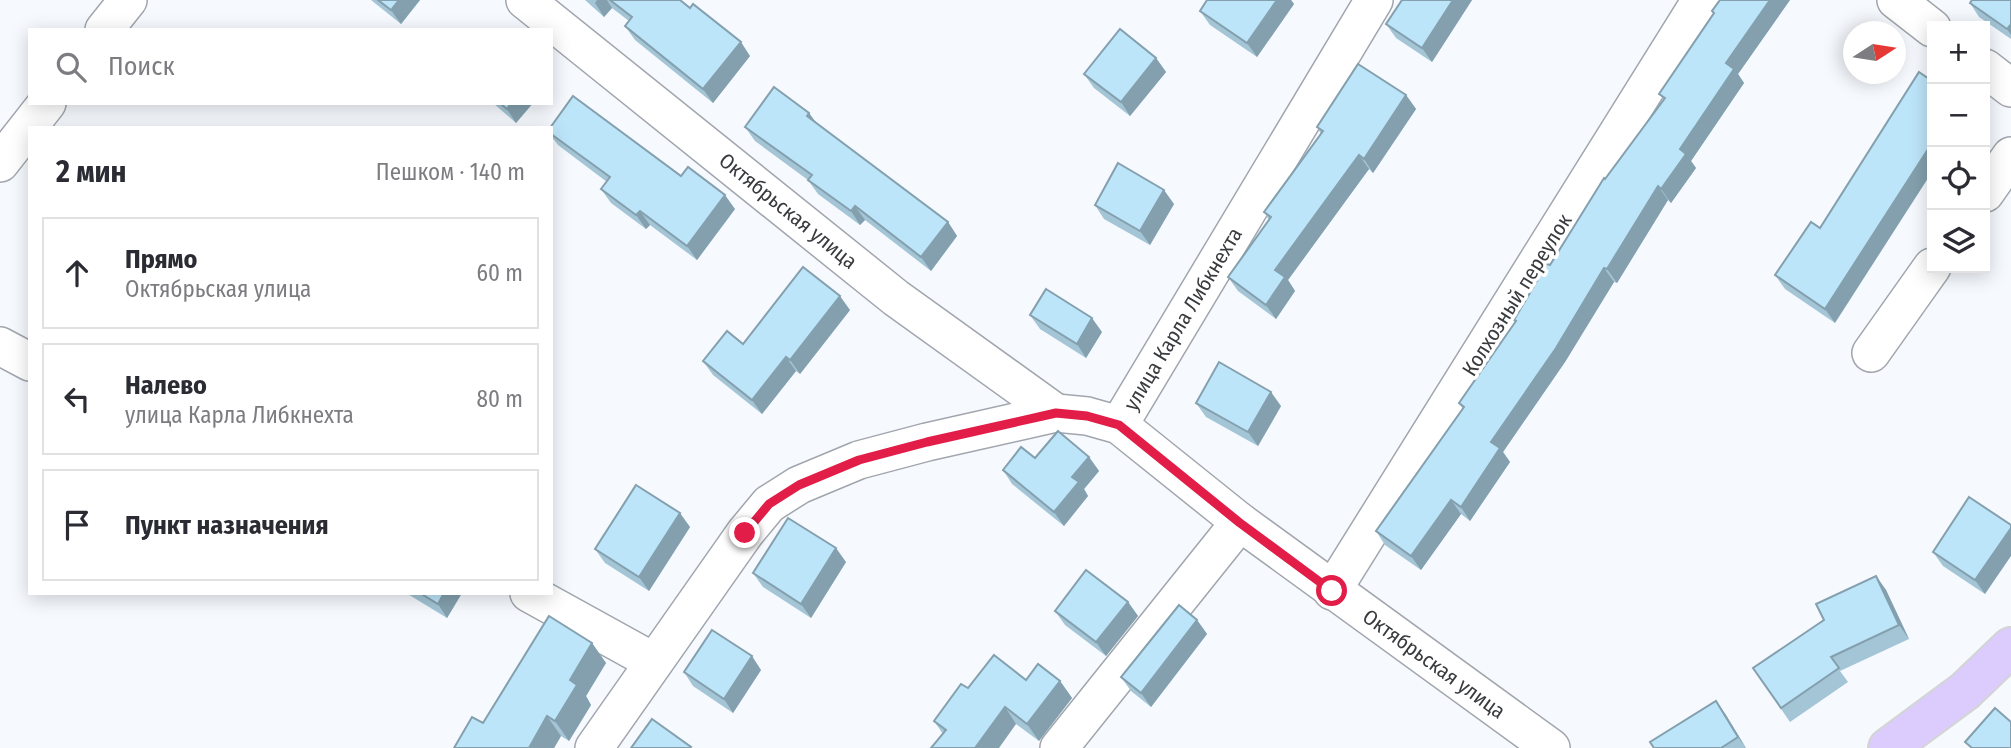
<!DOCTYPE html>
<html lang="ru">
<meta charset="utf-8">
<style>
:root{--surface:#fff;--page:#f7f7f7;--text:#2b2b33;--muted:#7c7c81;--line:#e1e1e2}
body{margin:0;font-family:"Fira Sans Condensed",sans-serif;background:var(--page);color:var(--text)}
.controls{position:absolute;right:21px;top:21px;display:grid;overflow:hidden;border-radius:0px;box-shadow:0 4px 18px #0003}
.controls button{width:63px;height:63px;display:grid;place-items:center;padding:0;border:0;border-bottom:2px solid var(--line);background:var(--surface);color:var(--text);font:35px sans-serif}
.compass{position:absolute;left:1843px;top:21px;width:63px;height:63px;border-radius:50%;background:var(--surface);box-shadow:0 4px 18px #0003;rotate:78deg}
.stop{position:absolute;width:21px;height:21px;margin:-16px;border:5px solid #e11d48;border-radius:50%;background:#fff}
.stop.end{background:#e11d48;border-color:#fff;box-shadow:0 2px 7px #0008}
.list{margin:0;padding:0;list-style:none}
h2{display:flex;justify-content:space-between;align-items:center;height:91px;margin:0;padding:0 28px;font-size:30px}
h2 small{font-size:23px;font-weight:400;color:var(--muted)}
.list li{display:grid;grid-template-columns:46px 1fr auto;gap:21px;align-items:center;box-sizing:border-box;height:112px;margin:0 14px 14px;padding:0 14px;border:2px solid var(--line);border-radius:0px}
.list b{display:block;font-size:26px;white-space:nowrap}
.list p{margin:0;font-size:23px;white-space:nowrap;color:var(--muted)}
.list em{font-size:23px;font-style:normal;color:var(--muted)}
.icon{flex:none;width:38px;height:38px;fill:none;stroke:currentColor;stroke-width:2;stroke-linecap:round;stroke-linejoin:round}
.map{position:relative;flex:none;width:2011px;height:748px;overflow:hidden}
.search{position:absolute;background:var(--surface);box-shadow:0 4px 18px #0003;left:28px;top:28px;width:525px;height:77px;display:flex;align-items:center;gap:18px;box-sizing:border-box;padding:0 24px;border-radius:0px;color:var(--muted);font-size:26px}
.panel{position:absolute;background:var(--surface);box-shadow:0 4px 18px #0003;left:28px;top:126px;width:525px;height:469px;border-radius:0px}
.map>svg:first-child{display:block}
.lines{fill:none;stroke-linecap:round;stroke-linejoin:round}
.street-casing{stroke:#a1a6ae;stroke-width:40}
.primary-casing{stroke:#d3d4d5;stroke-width:42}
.street{stroke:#fff;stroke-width:37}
.primary{stroke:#dcccfd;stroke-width:38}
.wall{fill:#a3c5d6}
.shaded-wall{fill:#84a0ae}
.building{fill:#bde5f9;stroke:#84a0ae;stroke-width:2}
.route{stroke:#e11d48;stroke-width:9}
.labels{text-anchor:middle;stroke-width:7;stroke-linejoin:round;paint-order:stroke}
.street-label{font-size:21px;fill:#393b3e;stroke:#fff}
</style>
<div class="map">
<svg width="2011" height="748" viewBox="0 0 2011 748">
<rect width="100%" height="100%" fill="#f6f9fe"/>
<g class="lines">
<defs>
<g id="street">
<polyline points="525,0 896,298 1056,413"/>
<polyline points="1896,0 1932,28"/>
<polyline points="104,30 128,0"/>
<polyline points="1985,68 2011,88"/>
<polyline points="0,163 47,103"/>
<polyline points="1985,193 2011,156"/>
<polyline points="0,346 30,362"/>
<polyline points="1871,353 1932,267"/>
<polyline points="1119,425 1374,0"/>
<polyline points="1332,591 1701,0"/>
<polyline points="529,593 654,662"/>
<polyline points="594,748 745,533 769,504 799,485 859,460 927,442 1056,413 1087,416 1119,425 1240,522 1551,748"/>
<polyline points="1059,748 1240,522"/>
</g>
<polyline id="primary" points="1888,748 1965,691 2011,647"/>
</defs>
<use href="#street" class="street-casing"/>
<use href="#primary" class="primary-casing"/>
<use href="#street" class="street"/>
<use href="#primary" class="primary"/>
</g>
<g class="wall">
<polygon points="371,0 420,0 401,24"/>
<polygon points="585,0 680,0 750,56 713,103 635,40 625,26 629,21 612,8 604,17"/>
<polygon points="1207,0 1291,0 1294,4 1257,57 1210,25 1200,11"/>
<polygon points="1402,0 1472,0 1432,62 1396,38 1386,24"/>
<polygon points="1720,0 1790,0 1738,74 1744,83 1691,161 1696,168 1671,203 1668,200 1617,283 1614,282 1565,362 1503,452 1510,462 1470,521 1461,514 1421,570 1385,545 1376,531 1463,409 1459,403 1516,322 1514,320 1605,179 1664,100 1659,94 1714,13 1712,11"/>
<polygon points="2011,0 2011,39 1979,17 1970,3"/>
<polygon points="1156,58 1166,72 1130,116 1094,88 1084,74"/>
<polygon points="1406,95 1416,109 1373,173 1369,169 1288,280 1295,291 1276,319 1238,291 1228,277 1269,220 1264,212 1321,134 1317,127"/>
<polygon points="493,103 533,103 516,123"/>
<polygon points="809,113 817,124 948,222 957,236 931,271 865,220 860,225 818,194 808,180 755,141 745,127"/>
<polygon points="551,128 681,176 735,209 697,260 650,225 646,229 611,203 601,189 607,182 558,145 551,136"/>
<polygon points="1174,204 1150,245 1104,219 1095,205"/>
<polygon points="1820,228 1835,323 1785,289 1775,275"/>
<polygon points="850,310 800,374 796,371 762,414 713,375 703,361 743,344"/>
<polygon points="1030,315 1102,332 1086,358 1040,329"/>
<polygon points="1196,403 1281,406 1258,446 1206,417"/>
<polygon points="1089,457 1099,471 1084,489 1088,496 1064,526 1012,484 1003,470 1035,458"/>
<polygon points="1969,497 1985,594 1943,566 1933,552"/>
<polygon points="690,527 649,591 605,563 595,549"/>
<polygon points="846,562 811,618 763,587 753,573"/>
<polygon points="1876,576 1886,590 1909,639 1840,671 1848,682 1790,722 1753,668 1824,620"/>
<polygon points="406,593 462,593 447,618"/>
<polygon points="1128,602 1138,616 1106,656 1065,625 1055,611"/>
<polygon points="1197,620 1207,634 1151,707 1131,691 1121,677"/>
<polygon points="592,643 606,663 586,696 591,705 569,741 561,736 554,748 454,748"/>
<polygon points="761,670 733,713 693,686 684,672"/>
<polygon points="1026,680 1060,681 1072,698 1039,741 1016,724 943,734 934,721 968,688"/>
<polygon points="1716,701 1746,748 1654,748"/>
</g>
<g class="shaded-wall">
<polygon points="399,0 420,0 401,24 391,10"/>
<polygon points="597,0 607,0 612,8 604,17 595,3"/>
<polygon points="1277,0 1291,0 1294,4 1257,57 1247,43"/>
<polygon points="1453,0 1472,0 1432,62 1422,48"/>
<polygon points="1770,0 1790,0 1738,74 1744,83 1691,161 1696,168 1671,203 1661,189 1680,149 1726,63"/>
<polygon points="2011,24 2011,35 2007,29"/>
<polygon points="741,42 750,56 713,103 703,89"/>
<polygon points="1156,58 1166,72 1130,116 1121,102"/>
<polygon points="1406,95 1416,109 1373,173 1364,159"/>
<polygon points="511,103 533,103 516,123 507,109"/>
<polygon points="809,113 819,127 807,116"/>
<polygon points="1932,143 1932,172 1835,323 1825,309"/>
<polygon points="1359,155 1369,169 1288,280 1295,291 1276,319 1266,305 1275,270"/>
<polygon points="1658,186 1668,200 1617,283 1607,269"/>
<polygon points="1164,190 1174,204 1150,245 1140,231"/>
<polygon points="725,195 735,209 697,260 687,246"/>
<polygon points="855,206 865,220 860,225 851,211"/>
<polygon points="640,211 650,225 646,229 636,215"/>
<polygon points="948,222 957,236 931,271 921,257"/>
<polygon points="1604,268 1614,282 1565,362 1503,452 1510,462 1470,521 1461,507 1491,442"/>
<polygon points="840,296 850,310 800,374 790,360"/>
<polygon points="1092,318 1102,332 1086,358 1077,344"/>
<polygon points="786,357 796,371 762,414 752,400"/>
<polygon points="1271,392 1281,406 1258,446 1248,432"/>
<polygon points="1089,457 1099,471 1084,489 1088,496 1064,526 1054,512 1072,477"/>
<polygon points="1451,500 1461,514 1421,570 1411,556"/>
<polygon points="680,513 690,527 649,591 639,577"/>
<polygon points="2011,528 2011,556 1985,594 1975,580"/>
<polygon points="836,548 846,562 811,618 801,604"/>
<polygon points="1876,576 1886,590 1909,639 1899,625"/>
<polygon points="444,593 462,593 447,618 438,604"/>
<polygon points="1128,602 1138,616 1106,656 1096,642"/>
<polygon points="1197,620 1207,634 1151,707 1141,693"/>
<polygon points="592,643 606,663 586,696 591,705 569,741 555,721 570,680"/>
<polygon points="752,656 761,670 733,713 724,699"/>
<polygon points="1060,681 1072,698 1039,741 1027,724"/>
<polygon points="1716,701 1726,715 1746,748 1738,737"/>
<polygon points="1005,707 1016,724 999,748 975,748"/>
<polygon points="547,716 561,736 554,748 529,748"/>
</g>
<g class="building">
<polygon points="378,0 399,0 391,10"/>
<polygon points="610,0 680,0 690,8 693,4 741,42 703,89 625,26 632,17"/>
<polygon points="1207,0 1277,0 1247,43 1200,11"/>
<polygon points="1402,0 1453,0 1422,48 1386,24"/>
<polygon points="1720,0 1770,0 1726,63 1734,69 1680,149 1686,154 1661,189 1658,186 1607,269 1604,268 1556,348 1491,442 1500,448 1461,507 1451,500 1411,556 1376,531 1464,407 1459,403 1516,321 1514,320 1547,264 1550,265 1604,178 1605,179 1665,98 1659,94 1714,13 1712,11"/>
<polygon points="1972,0 2011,0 2011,24 2007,29 1970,3"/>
<polygon points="1120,29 1156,58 1121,102 1084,74"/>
<polygon points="1358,64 1406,95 1364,159 1359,155 1275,270 1285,277 1266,305 1228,277 1271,217 1264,212 1323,131 1317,127"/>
<polygon points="1919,72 1932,81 1932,143 1825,309 1775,275 1811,222 1820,228"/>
<polygon points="774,87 809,113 807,116 948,222 921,257 855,206 851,211 808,180 812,175 745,127"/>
<polygon points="573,96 681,176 688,167 725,195 687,246 640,211 636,215 601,189 610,177 551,134 551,128 550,128"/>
<polygon points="500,103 511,103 507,109"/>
<polygon points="1118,163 1164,190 1140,231 1095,205"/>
<polygon points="803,267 840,296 790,360 786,357 752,400 703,361 727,331 743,344"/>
<polygon points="1046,289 1092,318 1077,344 1030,315"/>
<polygon points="1219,362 1271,392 1248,432 1196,403"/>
<polygon points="1058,431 1089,457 1072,477 1079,482 1054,512 1003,470 1021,447 1035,458"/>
<polygon points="636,485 680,513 639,577 595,549"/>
<polygon points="1969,497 2011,525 2011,528 1975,580 1933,552"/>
<polygon points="788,518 836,548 801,604 753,573"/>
<polygon points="1086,570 1128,602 1096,642 1055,611"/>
<polygon points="1876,576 1899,625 1831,657 1839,668 1781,708 1753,668 1824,620 1816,604"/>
<polygon points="420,593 444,593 438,604"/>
<polygon points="1179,605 1197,620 1141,693 1121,677"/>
<polygon points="549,616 592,643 570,680 577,685 555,721 547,716 529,748 454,748 472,717 483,723"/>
<polygon points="712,630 752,656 724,699 684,672"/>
<polygon points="994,655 1026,680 1038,664 1060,681 1027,724 1005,707 975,748 931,748 946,730 934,721 961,684 968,688"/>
<polygon points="1716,701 1738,737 1721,748 1654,748 1650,742"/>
<polygon points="1995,708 2011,722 2011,748 1972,748 1965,742"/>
<polygon points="652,719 691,747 690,748 631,748"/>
</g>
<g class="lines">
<polyline class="route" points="745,533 769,504 799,485 859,460 927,442 1056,413 1087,416 1119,425 1240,523 1332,591"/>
</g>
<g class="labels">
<g class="street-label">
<text transform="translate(788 211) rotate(39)" y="7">Октябрьская улица</text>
<text transform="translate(1517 295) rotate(-58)" y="7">Колхозный переулок</text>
<text transform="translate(1183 319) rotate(-59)" y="7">улица Карла Либкнехта</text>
<text transform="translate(1434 664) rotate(36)" y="7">Октябрьская улица</text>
</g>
</g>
</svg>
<div class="controls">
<button>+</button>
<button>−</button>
<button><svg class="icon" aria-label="locate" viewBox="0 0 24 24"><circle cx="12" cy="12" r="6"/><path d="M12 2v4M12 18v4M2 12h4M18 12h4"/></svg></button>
<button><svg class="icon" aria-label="layers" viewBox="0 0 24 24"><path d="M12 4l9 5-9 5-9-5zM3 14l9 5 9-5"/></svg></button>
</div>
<svg class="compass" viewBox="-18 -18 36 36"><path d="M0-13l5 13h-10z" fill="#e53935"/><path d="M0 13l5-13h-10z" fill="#7c7c81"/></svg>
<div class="stop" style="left:1332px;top:591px"></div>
<div class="stop end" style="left:745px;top:533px"></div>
<div class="search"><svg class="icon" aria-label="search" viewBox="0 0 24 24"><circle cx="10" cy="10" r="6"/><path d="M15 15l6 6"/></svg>Поиск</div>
<section class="panel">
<h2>2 мин<small>Пешком · 140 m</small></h2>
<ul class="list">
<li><svg class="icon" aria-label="ahead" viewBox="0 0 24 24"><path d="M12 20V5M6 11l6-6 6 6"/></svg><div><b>Прямо</b><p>Октябрьская улица</p></div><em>60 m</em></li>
<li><svg class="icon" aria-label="left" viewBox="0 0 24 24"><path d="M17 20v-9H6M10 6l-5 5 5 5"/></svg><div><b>Налево</b><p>улица Карла Либкнехта</p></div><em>80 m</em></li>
<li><svg class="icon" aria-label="arrive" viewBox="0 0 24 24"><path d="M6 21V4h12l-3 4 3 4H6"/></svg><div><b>Пункт назначения</b></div></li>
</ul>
</section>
</div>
